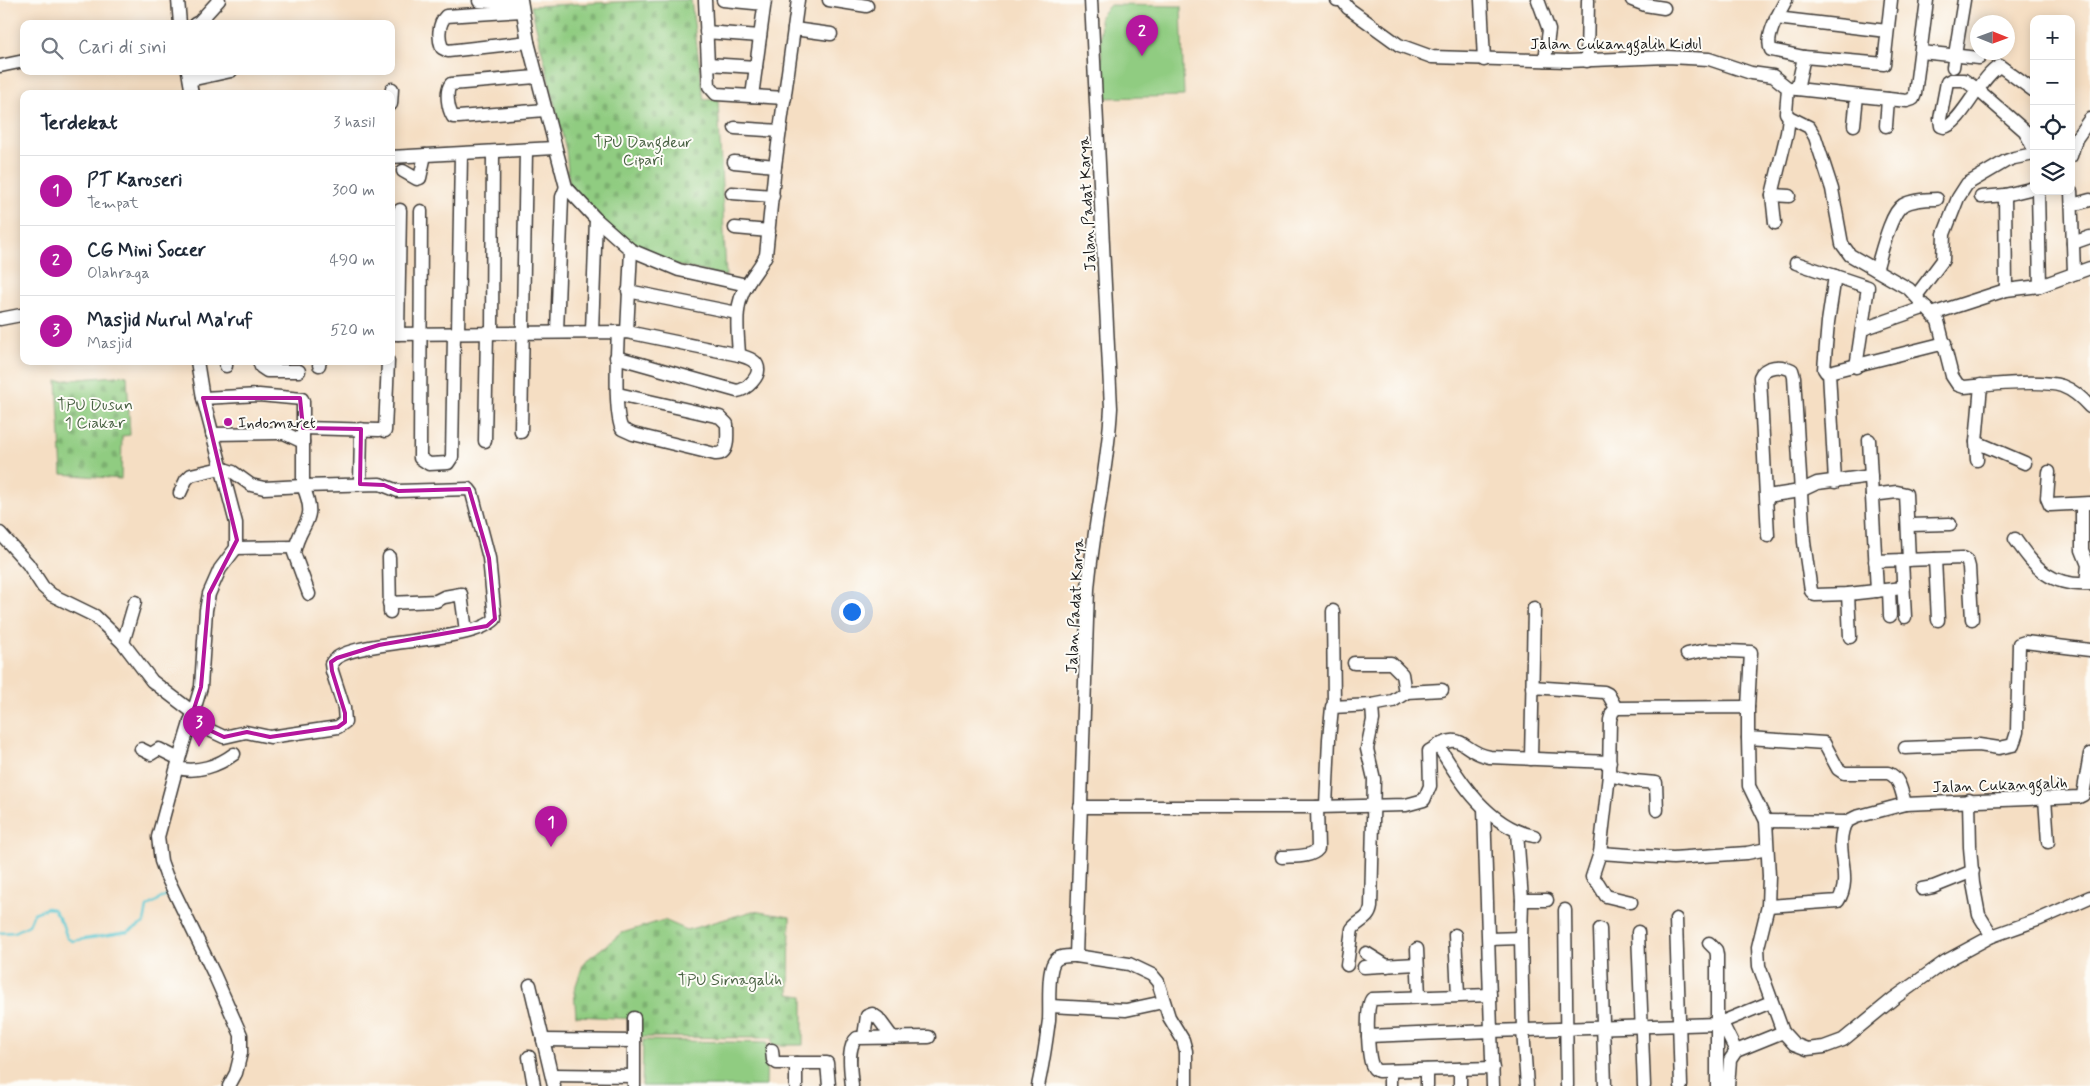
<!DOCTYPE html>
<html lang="id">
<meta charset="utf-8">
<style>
:root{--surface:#fff;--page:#f6f6f7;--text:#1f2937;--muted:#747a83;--line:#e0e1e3;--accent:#b5179e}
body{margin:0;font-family:Mynerve,sans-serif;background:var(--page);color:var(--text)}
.controls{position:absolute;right:15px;top:15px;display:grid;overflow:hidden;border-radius:10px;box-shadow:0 2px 12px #0003}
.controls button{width:45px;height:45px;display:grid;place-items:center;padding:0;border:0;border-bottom:1px solid var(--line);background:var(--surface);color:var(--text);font:25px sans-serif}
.compass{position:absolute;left:1970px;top:15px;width:45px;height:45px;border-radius:50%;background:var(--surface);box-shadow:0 2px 12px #0003;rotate:91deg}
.you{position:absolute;left:851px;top:611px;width:18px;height:18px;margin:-12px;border:4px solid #fff;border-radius:50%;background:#1a73e8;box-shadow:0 0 0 8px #1a73e833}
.badge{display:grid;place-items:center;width:32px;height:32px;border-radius:50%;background:var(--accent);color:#fff;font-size:16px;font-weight:700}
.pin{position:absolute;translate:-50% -41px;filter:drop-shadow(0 1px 2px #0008)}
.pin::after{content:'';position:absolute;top:26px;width:18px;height:15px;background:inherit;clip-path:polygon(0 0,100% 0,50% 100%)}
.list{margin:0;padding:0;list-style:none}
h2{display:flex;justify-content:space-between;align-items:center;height:65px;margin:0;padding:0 20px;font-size:21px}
h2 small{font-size:16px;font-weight:400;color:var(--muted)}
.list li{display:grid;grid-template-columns:32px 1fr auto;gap:15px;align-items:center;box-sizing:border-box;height:70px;padding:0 20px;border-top:1px solid var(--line)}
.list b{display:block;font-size:19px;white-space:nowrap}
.list p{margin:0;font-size:16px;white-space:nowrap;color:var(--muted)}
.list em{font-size:16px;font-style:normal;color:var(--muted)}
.icon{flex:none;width:28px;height:28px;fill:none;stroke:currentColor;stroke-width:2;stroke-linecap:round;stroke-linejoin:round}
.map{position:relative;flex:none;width:2090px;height:1086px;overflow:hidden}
.search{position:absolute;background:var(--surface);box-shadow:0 2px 12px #0003;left:20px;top:20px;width:375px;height:55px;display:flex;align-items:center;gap:12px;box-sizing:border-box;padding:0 18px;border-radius:10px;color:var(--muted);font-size:19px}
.panel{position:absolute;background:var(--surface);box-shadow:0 2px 12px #0003;left:20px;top:90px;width:375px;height:275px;border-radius:10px}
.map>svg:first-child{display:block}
.cemetery{fill:url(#cemetery-stones);stroke:#56744e}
.green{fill:#90cc81;stroke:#56744e}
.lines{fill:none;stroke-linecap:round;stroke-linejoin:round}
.stream{stroke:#5ac7d1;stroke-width:2.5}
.minor-casing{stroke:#3d3935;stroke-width:15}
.minor{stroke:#fff;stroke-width:12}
.marked{fill:none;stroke:#b5179e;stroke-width:4;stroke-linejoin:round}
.poi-dot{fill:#b5179e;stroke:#fdfcf7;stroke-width:2}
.labels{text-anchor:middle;stroke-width:4;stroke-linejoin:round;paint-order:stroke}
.street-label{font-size:16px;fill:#1c1c1c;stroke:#fdfcf7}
.park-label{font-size:16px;fill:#4a6244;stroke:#fdfcf7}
.poi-label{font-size:16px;fill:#1c1c1c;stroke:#fdfcf7;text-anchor:start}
</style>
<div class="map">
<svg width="2090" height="1086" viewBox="0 0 2090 1086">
<defs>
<pattern id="cemetery-stones" width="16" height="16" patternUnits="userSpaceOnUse" patternTransform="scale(1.25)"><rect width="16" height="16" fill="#90cc81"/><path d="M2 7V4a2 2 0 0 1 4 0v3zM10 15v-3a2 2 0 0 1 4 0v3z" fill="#7caf6f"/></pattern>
</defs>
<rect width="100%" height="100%" fill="#fdfcf7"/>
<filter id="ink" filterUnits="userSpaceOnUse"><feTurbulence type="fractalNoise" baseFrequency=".02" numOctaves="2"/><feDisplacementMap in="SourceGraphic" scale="10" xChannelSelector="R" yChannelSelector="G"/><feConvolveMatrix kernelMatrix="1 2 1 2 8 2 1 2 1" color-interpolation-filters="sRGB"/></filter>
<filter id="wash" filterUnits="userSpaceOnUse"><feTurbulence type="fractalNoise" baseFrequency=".0096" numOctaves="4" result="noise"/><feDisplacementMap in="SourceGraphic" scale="20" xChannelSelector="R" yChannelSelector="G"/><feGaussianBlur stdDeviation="1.12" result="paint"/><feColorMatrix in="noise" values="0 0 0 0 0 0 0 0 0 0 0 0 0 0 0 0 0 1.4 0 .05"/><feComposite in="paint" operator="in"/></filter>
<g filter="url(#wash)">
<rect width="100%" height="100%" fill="#f5dec3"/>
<g class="cemetery">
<polygon points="658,0 691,0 704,100 718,99 726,276 665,263 600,222 570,191 566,150 531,6"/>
<polygon points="127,375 130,435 122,436 121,479 62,474 57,381"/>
<polygon points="753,911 790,917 789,994 803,996 803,1045 772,1045 772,1038 635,1037 635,1019 576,1016 574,991 584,962 622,933 664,920 687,930"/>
</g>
<g class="green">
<polygon points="1110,5 1181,6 1184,96 1103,98 1100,16"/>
<polygon points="643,1040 767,1043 766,1086 642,1086"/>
</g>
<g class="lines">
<polyline class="stream" points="0,933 15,932 29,925 34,913 47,908 53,909 62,923 67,938 72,941 128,932 144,923 147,907 171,892"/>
</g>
</g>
<g filter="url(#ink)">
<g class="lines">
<defs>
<g id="minor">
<polyline points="178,0 180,24"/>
<polyline points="521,0 528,42 566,187 596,219 631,250 679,270 747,285"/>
<polyline points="705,0 709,86 716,94 785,98"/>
<polyline points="723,0 764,4"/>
<polyline points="829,0 867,6"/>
<path d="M1091,0L1111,408C1108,469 1093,528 1088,589L1076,956L1129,964L1152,975L1158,982L1169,1017L1183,1040L1186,1051V1086"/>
<path d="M1337,0H1342L1348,8L1399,45L1432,57L1568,61L1667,57L1709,59L1751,73L1773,76L1788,88L1786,113L1789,117L1809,127L1815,137L1832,189L1842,244L1850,255L1909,289L1938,321L1952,376L1958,385L1964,387C1987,385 2041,379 2062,386C2073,390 2082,398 2090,407"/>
<polyline points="1481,0 1484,60"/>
<polyline points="1538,0 1549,30 1545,60"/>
<polyline points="1632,0 1645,5 1664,8"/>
<path d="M1786,0C1780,11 1764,38 1771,50L1804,57L1884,64L1891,0"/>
<polyline points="479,1 521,2"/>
<path d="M522,11L446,16C438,24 438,38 442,48L448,51L528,42"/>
<polyline points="1776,18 1887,31"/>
<polyline points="195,24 199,22 219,0"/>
<polyline points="794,29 831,34"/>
<polyline points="706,32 760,36"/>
<polyline points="1921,52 1979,58"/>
<polyline points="1587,61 1588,0"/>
<polyline points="708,64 756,67"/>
<polyline points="0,66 24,61"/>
<polyline points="1953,67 1964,0"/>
<polyline points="188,71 192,94"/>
<path d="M536,77L451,84C445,91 448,109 453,117H459L545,110"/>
<polyline points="190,80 231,71"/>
<polyline points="1788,88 1907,101 1913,99 1915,94 1927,0"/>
<polyline points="1797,89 1804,57"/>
<path d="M2034,91L2000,66C1981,75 1961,125 1944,127L1941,126L1940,119L1947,82L1951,80H1964L1978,90L2025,131L2034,150"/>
<polyline points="752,96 765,0"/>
<polyline points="391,104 392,89"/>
<polyline points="1854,125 1857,96"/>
<polyline points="1886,126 1888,99"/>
<polyline points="735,128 780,131"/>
<polyline points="2071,156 2076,139 2090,119"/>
<polyline points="391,157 554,148"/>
<polyline points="734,162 775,166"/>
<polyline points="403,171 417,179 420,178 425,155"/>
<polyline points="2038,191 2040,286"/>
<polyline points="2071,191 2074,272"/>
<polyline points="732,193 773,196"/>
<polyline points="1772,195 1789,196"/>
<polyline points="2005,195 2034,188"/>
<polyline points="1981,197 2005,195 2006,290"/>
<polyline points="2072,205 2090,200"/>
<polyline points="421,211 420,458 429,464 448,463 452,457 454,333"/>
<polyline points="1775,223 1772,195 1787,133 1789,117"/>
<polyline points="735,228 769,231"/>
<polyline points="2073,243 2090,237"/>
<polyline points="1796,263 1868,287 1856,367"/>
<path d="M1876,270C1881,255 1890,213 1903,205C1912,200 1926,199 1937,199"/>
<polyline points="628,291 737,313"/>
<polyline points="1916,296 1943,260 1944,234 1958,198 1967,184 2006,161 2014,158 2034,154"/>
<polyline points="1932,314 2006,290 2040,286 2090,268"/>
<polyline points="0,319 21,315"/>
<polyline points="1863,329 1926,307"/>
<polyline points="592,331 596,219"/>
<polyline points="458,332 461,154"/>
<polyline points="492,332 493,152"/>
<polyline points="557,332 562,197 566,187"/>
<polyline points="627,332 631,250"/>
<path d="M391,334L627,332L739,355C745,357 754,359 757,365C762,376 746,390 737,391L616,357"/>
<polyline points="398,334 400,210"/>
<path d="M739,355C738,332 733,306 747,285C753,274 761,266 766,255L775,166L798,0"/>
<polyline points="197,361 203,398 236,523 236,548 220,569 209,594 206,610 201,687 179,759 158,837 161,861 166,875 214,974 241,1035 241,1053 236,1073 229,1086"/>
<polyline points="226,361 226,366"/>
<polyline points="259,361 261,367 267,371 299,371"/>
<polyline points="319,365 320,361"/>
<polyline points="1829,372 1826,372 1824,369 1828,322 1835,276"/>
<path d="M618,394L720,417L727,424C727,436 730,455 715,454L633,434L622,429C614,414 617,351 618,332"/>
<polyline points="303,428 379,430"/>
<polyline points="385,431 388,361"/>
<polyline points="521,432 526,151"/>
<polyline points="212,434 277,433 284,433 303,442"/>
<polyline points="1869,440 1877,591"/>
<polyline points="485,441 487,332"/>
<polyline points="1976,442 2025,463"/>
<polyline points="1977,460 1976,442 1981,385"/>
<polyline points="2049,472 2047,498 2050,505 2090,503"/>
<polyline points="1835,482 1829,372 1945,343"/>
<polyline points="360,484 361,429"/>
<path d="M180,493L186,480L191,475L221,468L233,472L251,485L264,488L303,486C319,524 300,520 294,553L309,594"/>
<polyline points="1872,495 1897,492 1906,494 1909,560"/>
<polyline points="1767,496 1800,491 1817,483 1871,476"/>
<polyline points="2082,504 2082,550 2088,565 2086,584"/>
<polyline points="1909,525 1950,524"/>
<polyline points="0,533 28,564 43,587 52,595 95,616 123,643 152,681 194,713"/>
<path d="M1768,536L1760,377C1765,365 1781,365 1792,370L1794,377L1804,542L1811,591L1815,595L1848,594L1903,588"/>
<path d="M2015,539C2037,570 2050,586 2090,584"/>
<polyline points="236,548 295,547"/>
<polyline points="389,557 390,612"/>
<polyline points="1935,559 1938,620"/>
<polyline points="1875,561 1963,558 1967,560 1969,567 1972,619"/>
<polyline points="1902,561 1905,617"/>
<polyline points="1889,590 1890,616"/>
<polyline points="1848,594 1850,637"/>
<polyline points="389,603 436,601 444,597 461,594 466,631"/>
<polyline points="1333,611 1334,706"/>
<polyline points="123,643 135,602"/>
<polyline points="1687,654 1706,650 1751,652 1748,707"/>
<polyline points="1354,663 1391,663 1402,674 1405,693"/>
<polyline points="1532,687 1604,692 1608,694 1616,708"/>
<path d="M190,721L224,737L246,732L270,737L338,727L345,722L344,708L332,671L331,664C344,637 468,646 495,619L489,558L472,493L469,489L398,491L380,484L303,486V401L302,399L259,395L203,398"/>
<polyline points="1748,738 1749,786 1766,821 1769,876 1768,906 1758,947 1759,966 1783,1032"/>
<path d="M1438,745C1460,782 1489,827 1534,836"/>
<polyline points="1905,748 1979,745 1999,748 2013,745 2017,732 2019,644 2025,642 2090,650"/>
<polyline points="141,749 151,754 159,749 179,759"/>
<polyline points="1531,759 1534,608"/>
<path d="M177,768C197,773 218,766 234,754"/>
<polyline points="1609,775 1634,781 1656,783 1657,810"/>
<polyline points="2045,798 2048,842"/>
<polyline points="1969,800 1970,847 1973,883 1979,915 1992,936"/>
<polyline points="1326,806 1329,739 1332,707 1372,705 1393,701 1407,692 1442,690"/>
<path d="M1080,807H1317L1406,805L1424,800L1430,786L1429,751C1466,727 1459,752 1490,757L1610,762"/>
<polyline points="1484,808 1491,1031 1717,1024 1766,1004"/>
<polyline points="1766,821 1846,822 1856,817 1905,804 2079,797 2083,795 2090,754"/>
<polyline points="1517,832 1522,900 1521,938 1523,1030 1527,1086"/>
<polyline points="1600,853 1673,858 1747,853 1767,849"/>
<path d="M1282,857C1292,856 1311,858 1318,849L1317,807"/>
<polyline points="1922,889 1933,887 1973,871"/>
<polyline points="1522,900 1547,900"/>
<path d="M1631,902L1606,896L1598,883L1592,877L1600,853L1609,775L1610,720L1612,713L1616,708L1748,707V738L1824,743L1838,769L1844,773H1888C1900,777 1902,793 1905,804"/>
<path d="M1768,906L1838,901C1854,877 1832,847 1846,822"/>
<polyline points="1565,910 1567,1086"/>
<polyline points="1676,919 1681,1086"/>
<polyline points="1600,929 1605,1086"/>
<polyline points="1638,932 1644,1086"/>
<polyline points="1455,935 1458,995"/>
<polyline points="1489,939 1521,938"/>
<polyline points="1709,943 1716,950 1717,955 1717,1086"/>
<polyline points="1417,949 1419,997"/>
<polyline points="1366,953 1387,966"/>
<path d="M1347,965L1352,929C1359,920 1369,920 1371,907L1374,779L1367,749L1373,720L1372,705"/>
<polyline points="1364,967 1417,964"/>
<polyline points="530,985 554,1086"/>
<path d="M1490,995L1372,999C1365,1004 1368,1056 1372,1065C1374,1069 1374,1069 1378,1071L1493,1068"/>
<polyline points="1050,1006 1126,1010 1163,1002"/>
<polyline points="1722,1023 1736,1051"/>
<polyline points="864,1036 867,1016 872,1014 878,1018 892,1037"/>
<polyline points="1368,1036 1491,1031 1493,1086"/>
<polyline points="543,1040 634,1041"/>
<polyline points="772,1050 773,1060 777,1063 827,1063 829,1086"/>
<polyline points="529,1057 534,1086"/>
<polyline points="1460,1069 1460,1086"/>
<polyline points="1390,1071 1390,1086"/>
<polyline points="552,1075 633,1076"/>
<polyline points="634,1086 634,1018"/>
<polyline points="796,1086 796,1063"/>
<path d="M852,1086C851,1073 846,1047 857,1038L929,1037"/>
<path d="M1038,1086C1043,1064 1046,1043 1049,1020C1050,1006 1047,973 1054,962C1058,955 1069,956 1076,956"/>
<polyline points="1427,1086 1427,1070"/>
<polyline points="1728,1086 1730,1060 1736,1051 1783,1032 1794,1044 1807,1049 1824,1047 1843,1040 1893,999 1946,961 1992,936 2040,919 2090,897"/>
</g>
</defs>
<use href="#minor" class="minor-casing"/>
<use href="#minor" class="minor"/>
</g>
</g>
<path class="marked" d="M203,398H300L303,428L361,429L360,484L384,485L398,491L469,489L489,558L495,619L487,626L379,645L337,658L331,662L332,671L345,713V722L338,727L270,737L247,732L224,737L190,721L201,687L209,594L237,540Z"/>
<circle class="poi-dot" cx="228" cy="422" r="5"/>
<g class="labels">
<g class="street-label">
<text x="1616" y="49">Jalan Cukanggalih Kidul</text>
<text transform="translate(1086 204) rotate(-93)" y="6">Jalan Padat Karya</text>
<text transform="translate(1074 606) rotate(-87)" y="6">Jalan Padat Karya</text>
<text transform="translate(2000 784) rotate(-2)" y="6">Jalan Cukanggalih</text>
</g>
<g class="park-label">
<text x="643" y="147">TPU Dangdeur<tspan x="643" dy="18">Cipari</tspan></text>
<text x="95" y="410">TPU Dusun<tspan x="95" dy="18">1 Ciakar</tspan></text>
<text x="730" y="985">TPU Sirnagalih</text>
</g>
<g class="poi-label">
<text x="238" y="428">Indomaret</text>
</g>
</g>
</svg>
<div class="controls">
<button>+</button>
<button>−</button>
<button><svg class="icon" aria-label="locate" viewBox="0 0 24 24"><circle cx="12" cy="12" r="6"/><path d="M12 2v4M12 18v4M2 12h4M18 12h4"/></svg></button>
<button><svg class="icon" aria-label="layers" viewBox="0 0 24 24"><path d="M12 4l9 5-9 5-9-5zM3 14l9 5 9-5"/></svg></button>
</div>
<svg class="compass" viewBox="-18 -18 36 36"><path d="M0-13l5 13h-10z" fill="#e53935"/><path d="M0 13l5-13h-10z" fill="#747a83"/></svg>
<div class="you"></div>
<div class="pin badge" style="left:551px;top:847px">1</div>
<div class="pin badge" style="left:1142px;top:56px">2</div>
<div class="pin badge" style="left:199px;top:747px">3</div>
<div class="search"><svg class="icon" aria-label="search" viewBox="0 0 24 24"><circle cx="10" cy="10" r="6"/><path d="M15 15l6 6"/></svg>Cari di sini</div>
<section class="panel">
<h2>Terdekat<small>3 hasil</small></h2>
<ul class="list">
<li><span class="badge">1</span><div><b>PT Karoseri</b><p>Tempat</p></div><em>300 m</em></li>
<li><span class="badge">2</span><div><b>CG Mini Soccer</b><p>Olahraga</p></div><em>490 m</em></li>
<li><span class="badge">3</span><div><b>Masjid Nurul Ma'ruf</b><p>Masjid</p></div><em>520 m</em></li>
</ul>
</section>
</div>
